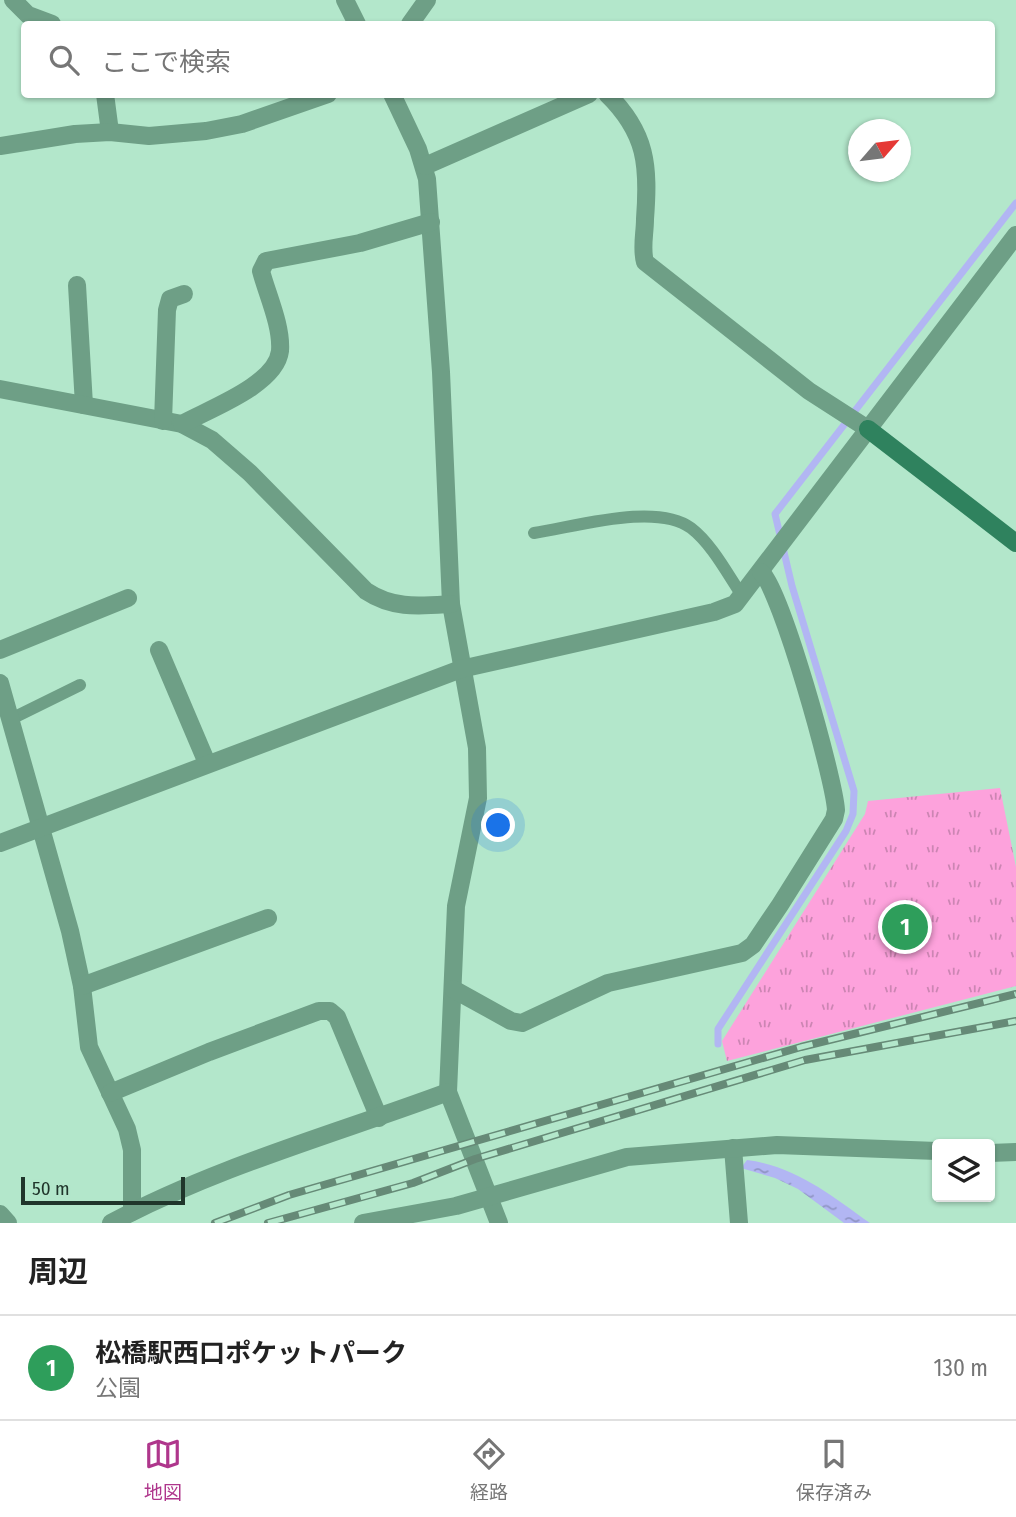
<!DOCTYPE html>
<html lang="ja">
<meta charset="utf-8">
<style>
:root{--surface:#fff;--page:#f6f6f6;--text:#222;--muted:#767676;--line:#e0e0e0;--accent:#af368c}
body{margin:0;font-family:"Fira Sans Condensed","Noto Sans JP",sans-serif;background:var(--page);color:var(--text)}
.controls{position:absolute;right:21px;bottom:21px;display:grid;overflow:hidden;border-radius:7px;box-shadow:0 2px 5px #0004}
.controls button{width:63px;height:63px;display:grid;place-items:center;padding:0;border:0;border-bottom:2px solid var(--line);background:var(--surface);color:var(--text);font:35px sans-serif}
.compass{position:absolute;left:848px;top:119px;width:63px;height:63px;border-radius:50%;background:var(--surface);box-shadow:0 2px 5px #0004;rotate:62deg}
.scale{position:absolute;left:21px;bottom:18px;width:164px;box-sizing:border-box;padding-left:7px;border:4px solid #20352b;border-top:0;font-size:19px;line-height:24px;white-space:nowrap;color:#20352b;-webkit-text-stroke:5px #b3e7cb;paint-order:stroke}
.you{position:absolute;left:499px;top:826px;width:24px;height:24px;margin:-18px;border:5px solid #fff;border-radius:50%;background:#1a73e8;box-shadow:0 0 0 10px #1a73e833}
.badge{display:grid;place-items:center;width:46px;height:46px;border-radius:50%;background:var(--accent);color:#fff;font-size:23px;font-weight:700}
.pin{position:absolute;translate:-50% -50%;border:4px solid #fff;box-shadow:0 2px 7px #0006}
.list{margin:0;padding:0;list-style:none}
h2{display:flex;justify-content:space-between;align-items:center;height:91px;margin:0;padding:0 28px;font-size:30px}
h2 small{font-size:23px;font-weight:400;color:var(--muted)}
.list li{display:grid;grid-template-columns:46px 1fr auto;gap:21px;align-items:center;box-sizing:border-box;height:105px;padding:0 28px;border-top:2px solid var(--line)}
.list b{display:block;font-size:26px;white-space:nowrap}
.list p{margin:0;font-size:23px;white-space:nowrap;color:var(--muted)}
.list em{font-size:23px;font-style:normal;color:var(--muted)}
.icon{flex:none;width:38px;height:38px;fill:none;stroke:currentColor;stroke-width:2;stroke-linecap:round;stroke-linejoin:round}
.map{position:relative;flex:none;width:1016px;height:1223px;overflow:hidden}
.search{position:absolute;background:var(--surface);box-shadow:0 2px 5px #0004;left:21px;right:21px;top:21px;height:77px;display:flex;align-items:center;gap:18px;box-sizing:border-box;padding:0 24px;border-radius:7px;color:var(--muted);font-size:26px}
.sheet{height:196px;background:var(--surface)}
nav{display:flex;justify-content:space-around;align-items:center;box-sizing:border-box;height:98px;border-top:2px solid var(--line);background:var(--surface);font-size:19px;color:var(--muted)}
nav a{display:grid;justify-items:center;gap:4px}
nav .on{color:var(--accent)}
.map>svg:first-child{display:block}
.grass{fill:url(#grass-tufts)}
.water{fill:url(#water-ripples)}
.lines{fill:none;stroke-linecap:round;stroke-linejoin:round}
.stream{stroke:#b2b6f3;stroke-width:7}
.lane{stroke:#6e9f86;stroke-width:12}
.street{stroke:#6e9f86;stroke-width:18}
.secondary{stroke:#2f825e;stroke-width:18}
.rail-casing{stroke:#668a77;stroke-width:8}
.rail{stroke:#b3e7cb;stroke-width:5;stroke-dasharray:16;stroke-linecap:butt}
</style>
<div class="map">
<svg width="1016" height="1223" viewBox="0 0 1016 1223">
<defs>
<pattern id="grass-tufts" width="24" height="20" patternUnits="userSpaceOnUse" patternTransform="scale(1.75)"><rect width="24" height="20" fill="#fda2dc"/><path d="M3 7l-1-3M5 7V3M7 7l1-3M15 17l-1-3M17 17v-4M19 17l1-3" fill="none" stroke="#cc85b3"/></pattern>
<pattern id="water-ripples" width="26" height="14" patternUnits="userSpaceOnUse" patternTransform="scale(1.75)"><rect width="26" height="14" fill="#b2b6f3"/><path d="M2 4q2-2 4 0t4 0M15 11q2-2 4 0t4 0" fill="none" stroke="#9095c5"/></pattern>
</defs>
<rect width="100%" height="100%" fill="#b3e7cb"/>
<polygon class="grass" points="1000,788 1016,867 1016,986 727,1061 722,1041 865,814 868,801"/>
<path class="water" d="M747,1160C795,1166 831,1195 870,1223H844L798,1189L775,1178L741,1168Z"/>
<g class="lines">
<polyline class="stream" points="718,1044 718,1029 846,831 853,814 854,791 792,586 775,514 1016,203"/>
<g class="lane">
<path d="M534,533C575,527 656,502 691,528C712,544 728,575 743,597"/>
<polyline points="11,719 80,685"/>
</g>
<g class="street">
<polyline points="13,0 28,15 52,24"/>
<polyline points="345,0 357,24"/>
<polyline points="410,24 427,0"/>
<polyline points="105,94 110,132"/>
<polyline points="392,94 418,149 427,179 441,372 451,604 477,748 478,798 456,906 448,1092 499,1223"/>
<path d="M607,94C647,133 649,166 645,219C645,234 641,248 645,262L809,391L868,429"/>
<polyline points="0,146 75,134 110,132 149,136 206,131 242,124 328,94"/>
<polyline points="425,166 589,94"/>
<polyline points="77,285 84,405"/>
<path d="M0,389L182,424L212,440L250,473L366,591C393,609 419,606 451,604"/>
<polyline points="163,421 167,310 170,299 184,294"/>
<path d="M182,424C209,409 276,385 280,351C282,326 267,294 261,271L266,261L360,243L431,222"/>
<polyline points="0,650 128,598"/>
<polyline points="159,650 207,763"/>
<polyline points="0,683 70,931 82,986 89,1047 127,1129 132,1150 132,1212"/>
<polyline points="0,843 461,669 714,612 735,604 1016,235"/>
<polyline points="82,986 268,918"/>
<path d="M453,989L511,1021L522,1023L608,983L742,953L753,945L780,905L834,819L836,810C834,778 781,589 761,572"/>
<polyline points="110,1093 209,1052 319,1011 330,1011 337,1017 379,1118"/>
<polyline points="733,1148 739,1223"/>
<polyline points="990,1153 1016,1152"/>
<polyline points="0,1214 8,1223"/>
<path d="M111,1223C218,1166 335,1134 448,1092"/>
<polyline points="363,1223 456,1206 627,1157 777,1145 937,1151"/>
</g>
<polyline class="secondary" points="868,429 1016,543"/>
<defs>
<g id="rail">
<polyline points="215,1223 289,1195 801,1047 1016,994"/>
<polyline points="268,1223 413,1183 475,1159 805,1060 1016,1021"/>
</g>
</defs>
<use href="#rail" class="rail-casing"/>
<use href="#rail" class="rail"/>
</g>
</svg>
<div class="controls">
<button><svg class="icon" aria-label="layers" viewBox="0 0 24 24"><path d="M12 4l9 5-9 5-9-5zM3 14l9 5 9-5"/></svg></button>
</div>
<svg class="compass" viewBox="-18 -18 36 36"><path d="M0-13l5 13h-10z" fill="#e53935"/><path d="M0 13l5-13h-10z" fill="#767676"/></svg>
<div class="scale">50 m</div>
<div class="you"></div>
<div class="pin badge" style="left:905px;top:927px;background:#2e9e5b">1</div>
<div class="search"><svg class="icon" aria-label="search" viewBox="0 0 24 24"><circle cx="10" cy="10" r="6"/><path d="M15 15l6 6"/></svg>ここで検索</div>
</div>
<section class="sheet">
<h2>周辺<small></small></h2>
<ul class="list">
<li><span class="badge" style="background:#2e9e5b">1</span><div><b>松橋駅西口ポケットパーク</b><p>公園</p></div><em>130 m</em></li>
</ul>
</section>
<nav>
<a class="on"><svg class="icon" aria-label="map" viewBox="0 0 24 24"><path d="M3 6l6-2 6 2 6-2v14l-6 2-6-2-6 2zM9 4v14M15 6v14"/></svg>地図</a>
<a><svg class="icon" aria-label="directions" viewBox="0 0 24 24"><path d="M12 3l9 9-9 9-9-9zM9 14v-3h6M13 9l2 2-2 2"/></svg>経路</a>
<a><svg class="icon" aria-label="saved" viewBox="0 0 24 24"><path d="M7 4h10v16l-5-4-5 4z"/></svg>保存済み</a>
</nav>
